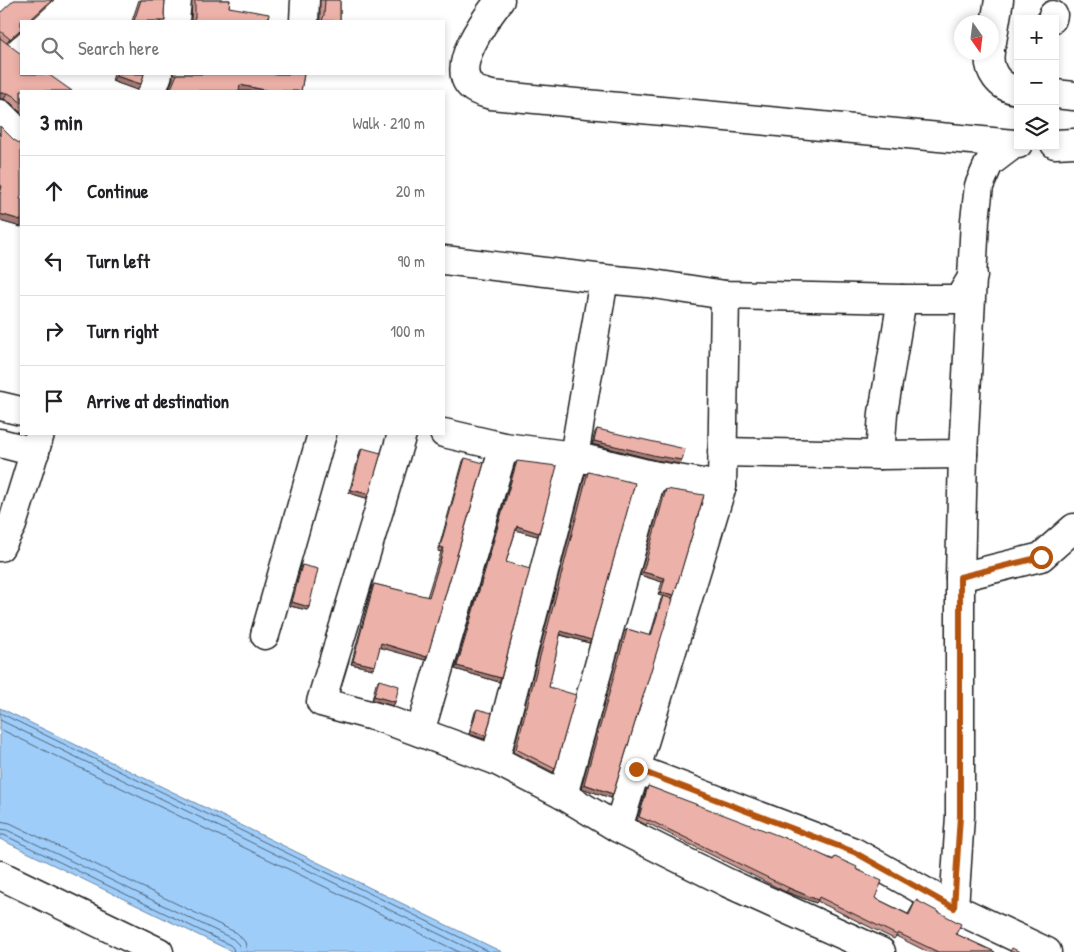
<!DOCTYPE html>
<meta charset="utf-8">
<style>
:root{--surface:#fff;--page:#f2f2f2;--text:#202124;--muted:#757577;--line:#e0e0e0}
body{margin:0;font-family:"Patrick Hand",sans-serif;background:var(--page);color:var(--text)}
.controls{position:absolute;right:15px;top:15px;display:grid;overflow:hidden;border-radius:0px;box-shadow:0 2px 8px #0003}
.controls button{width:45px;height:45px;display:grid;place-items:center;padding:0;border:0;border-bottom:1px solid var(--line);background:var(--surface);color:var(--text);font:25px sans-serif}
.compass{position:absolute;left:954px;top:15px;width:45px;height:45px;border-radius:50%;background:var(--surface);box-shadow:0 2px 8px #0003;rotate:166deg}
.stop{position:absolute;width:15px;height:15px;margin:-11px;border:4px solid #b45309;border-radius:50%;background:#fff}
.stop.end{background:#b45309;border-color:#fff;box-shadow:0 1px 5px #0008}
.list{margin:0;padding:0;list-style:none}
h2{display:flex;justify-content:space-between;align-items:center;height:65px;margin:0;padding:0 20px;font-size:21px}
h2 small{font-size:16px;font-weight:400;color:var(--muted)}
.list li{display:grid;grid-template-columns:32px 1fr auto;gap:15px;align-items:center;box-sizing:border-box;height:70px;padding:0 20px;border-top:1px solid var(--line)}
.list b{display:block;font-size:19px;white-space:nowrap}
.list em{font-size:16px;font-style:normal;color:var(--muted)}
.icon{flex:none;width:28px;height:28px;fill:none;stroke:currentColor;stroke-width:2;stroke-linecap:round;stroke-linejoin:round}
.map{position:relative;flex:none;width:1074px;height:952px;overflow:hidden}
.search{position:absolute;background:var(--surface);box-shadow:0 2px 8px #0003;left:20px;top:20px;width:425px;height:55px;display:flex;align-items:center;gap:12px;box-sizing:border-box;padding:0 18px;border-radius:0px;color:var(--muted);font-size:19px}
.panel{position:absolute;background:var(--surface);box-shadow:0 2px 8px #0003;left:20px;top:90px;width:425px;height:345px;border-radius:0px}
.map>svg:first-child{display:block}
.water{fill:#9fcdfa;stroke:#6b86a1}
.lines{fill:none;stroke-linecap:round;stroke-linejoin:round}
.shore{stroke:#506375;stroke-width:1}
.minor-casing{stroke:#1c1c1c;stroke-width:31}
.minor{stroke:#fff;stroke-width:28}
.wall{fill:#cb9890;stroke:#1c1c1c}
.shaded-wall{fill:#a57c76;stroke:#1c1c1c}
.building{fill:#ecb1a8;stroke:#1c1c1c}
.route{stroke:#b45309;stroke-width:6}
</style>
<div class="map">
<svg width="1074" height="952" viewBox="0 0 1074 952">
<rect width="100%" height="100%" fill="#fff"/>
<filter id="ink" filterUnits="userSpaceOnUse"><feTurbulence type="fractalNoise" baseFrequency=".02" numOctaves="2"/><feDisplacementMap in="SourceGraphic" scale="10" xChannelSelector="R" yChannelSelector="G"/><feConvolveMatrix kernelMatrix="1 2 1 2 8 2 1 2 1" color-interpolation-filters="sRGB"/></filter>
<g filter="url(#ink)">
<polygon class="water" points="0,708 502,952 233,952 0,839"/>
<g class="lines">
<g class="shore">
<polyline points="0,713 490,952"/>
<polyline points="0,720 476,952"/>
<polyline points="0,729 459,952"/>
<polyline points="0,821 10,823 237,933 245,942 247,952"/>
<polyline points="0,829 7,830 233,939 239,945 240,952"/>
<polyline points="0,835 4,835 230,945 233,948 234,952"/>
</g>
<defs>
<g id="minor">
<path d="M500,0C487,17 447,69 473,88C478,92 486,93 491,95L1014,144"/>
<polyline points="1052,19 1053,15"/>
<polyline points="175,21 177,0"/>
<polyline points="304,21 305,0"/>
<polyline points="992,42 999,0"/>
<path d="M990,52C987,71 999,88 1018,90"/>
<polyline points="152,91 158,74"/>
<polyline points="1055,94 1074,96"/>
<polyline points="0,114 21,135"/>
<polyline points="1055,144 1074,143"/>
<polyline points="444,260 604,279"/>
<polyline points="0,406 21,411"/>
<polyline points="444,433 504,447 574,456 652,475 722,486"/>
<polyline points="402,434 321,702 384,719 495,760 563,795 618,828 728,883 881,952"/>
<polyline points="0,443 35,452"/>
<polyline points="722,452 880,455 963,454 975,220 979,186 989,163 1014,144 1018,144"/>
<polyline points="880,455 883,413 902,299"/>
<polyline points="0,547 12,525 40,434"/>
<polyline points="960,577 1041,557 1074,528"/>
<polyline points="265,635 322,434"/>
<polyline points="420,732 504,447"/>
<polyline points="495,760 574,456 604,279 647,283 725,295 902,299 959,299 973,276"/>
<polyline points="636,769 854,852 954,908 1047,952"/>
<polyline points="563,795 652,475"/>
<polyline points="618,828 722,486 725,295"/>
<polyline points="0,875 159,952"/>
<polyline points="954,908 960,816 960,577 963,454"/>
</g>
</defs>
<use href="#minor" class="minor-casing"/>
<use href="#minor" class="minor"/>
</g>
<g class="wall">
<polygon points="139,0 165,0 164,14 165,21 132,21"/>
<polygon points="192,0 230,0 229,7 268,21 191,21"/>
<rect x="320" y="0" width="20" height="21"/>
<polygon points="52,2 21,21 21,31 7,43 21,91 21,113 11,103 4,99 0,99 0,13"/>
<polygon points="114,74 144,74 141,84 137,90 112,81"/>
<polygon points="173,74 304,74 301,91 168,91 173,79"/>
<polygon points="0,126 20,199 21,199 21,227 0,221"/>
<polygon points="597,429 682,460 680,464 655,460 592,444 595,432"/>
<polygon points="362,448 366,498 349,493 360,451"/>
<polygon points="465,458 427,657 425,660 380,647 373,669 351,664 372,587 374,584 427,597 441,552 438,551 463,461"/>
<polygon points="517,461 537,536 516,530 506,562 501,678 499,682 455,669 515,464"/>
<polygon points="588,472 591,640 589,643 560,635 549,687 555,769 553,772 513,752 585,475"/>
<polygon points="666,489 672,598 611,798 581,788 624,632 627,629 650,636 661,599 663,596 658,595 662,582 640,575 663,493"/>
<polygon points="302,565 309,607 307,610 290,606 300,568"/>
<polygon points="379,680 395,702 393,706 372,700 376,684"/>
<polygon points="477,709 486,736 484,739 469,734 475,712"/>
<polygon points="648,786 833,860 835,857 856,869 875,898 908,914 916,900 956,934 995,952 928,952 896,936 894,939 817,901 816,903 786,892 647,823 646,825 637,820 646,790"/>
</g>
<g class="shaded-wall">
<polygon points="52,0 54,0 52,2 31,21 29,21"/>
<polygon points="21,29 21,31 6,44 10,39"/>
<polygon points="116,76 141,84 137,90 112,81"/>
<polygon points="240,85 270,91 238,91"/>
<polygon points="0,93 8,93 4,99 0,99"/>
<polygon points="0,214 21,220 21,227 0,221"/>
<polygon points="594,441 682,460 680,464 655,460 592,444"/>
<polygon points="351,490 369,494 366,498 349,493"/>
<polygon points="517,526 539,533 537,536 515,530"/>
<polygon points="440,547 444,548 441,552 438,551"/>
<polygon points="643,572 665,578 662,582 640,575"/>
<polygon points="661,592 674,595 671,599 658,595"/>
<polygon points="292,602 309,607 307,610 290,606"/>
<polygon points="561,631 591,640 589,643 559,634"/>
<polygon points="381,643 427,657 425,660 378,647"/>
<polygon points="353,661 375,666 373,669 351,664"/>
<polygon points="457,666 501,678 499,682 455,669"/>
<polygon points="374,696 395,702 393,706 372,700"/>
<polygon points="471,730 486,736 484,739 469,734"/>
<polygon points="584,784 613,794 611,798 581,788"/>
<polygon points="789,888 818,900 816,903 786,892"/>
</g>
<g class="building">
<polygon points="14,0 52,0 29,21 21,21 21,29 10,39 0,31 0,13"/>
<polygon points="141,0 165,0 164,14 165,21 134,21"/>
<polygon points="195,0 230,0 229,7 269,14 268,21 193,21 195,17"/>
<polygon points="325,0 340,0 340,21 322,21 324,15"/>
<polygon points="0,38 21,54 21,74 48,74 72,91 21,91 21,103 15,97 8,93 0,93"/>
<polygon points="116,74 144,74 141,84 116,76"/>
<polygon points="177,74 304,74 301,91 270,91 240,85 239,91 170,91"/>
<polygon points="0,126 14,140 21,144 21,196 20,199 21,199 21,220 0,214 0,194 2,186 0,185"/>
<polygon points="597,429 685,449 682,460 657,456 594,441"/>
<polygon points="362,448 381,453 369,494 351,490"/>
<polygon points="465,458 484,463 427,657 381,643 375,666 353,661 374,584 429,597 444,548 440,547"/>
<polygon points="517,461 557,466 539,533 517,526 506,562 530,569 501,678 457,666"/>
<polygon points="588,472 635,483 591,640 561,631 549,687 576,695 555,769 516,749"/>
<polygon points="666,489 704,495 674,595 661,592 665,578 643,572"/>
<polygon points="302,565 318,569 309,607 292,602"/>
<polygon points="663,596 673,599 613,794 584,784 627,629 651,636"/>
<polygon points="379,680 399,686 395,702 374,696"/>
<polygon points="477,709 492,713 486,736 471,730"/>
<polygon points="648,786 790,840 833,860 835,857 857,867 856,869 882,881 875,898 909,915 916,900 961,924 956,934 995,952 938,952 898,933 897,935 819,897 818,900 789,888 649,820 649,821 639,817"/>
<polygon points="1012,948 1020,952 1010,952"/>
</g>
</g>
<g class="lines" filter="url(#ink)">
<polyline class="route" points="636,769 854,852 954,908 960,816 960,577 1041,557"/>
</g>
</svg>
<div class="controls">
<button>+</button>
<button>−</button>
<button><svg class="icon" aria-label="layers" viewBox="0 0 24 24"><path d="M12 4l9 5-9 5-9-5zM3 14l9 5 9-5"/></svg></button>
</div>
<svg class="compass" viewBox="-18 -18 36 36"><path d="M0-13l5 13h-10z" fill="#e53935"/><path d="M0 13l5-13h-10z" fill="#757577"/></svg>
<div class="stop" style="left:1041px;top:557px"></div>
<div class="stop end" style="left:636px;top:769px"></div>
<div class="search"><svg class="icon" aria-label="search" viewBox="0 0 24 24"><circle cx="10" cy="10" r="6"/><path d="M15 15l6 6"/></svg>Search here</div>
<section class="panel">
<h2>3 min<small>Walk · 210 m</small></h2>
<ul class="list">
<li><svg class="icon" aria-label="ahead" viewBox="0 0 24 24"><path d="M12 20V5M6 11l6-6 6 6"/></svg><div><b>Continue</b></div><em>20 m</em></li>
<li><svg class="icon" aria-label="left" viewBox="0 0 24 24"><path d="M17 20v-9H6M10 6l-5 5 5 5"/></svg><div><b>Turn left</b></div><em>90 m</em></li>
<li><svg class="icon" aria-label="right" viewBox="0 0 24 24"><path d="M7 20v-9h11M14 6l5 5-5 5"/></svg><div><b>Turn right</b></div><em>100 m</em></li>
<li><svg class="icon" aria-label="arrive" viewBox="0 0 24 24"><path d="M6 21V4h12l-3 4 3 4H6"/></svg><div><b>Arrive at destination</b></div></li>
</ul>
</section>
</div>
